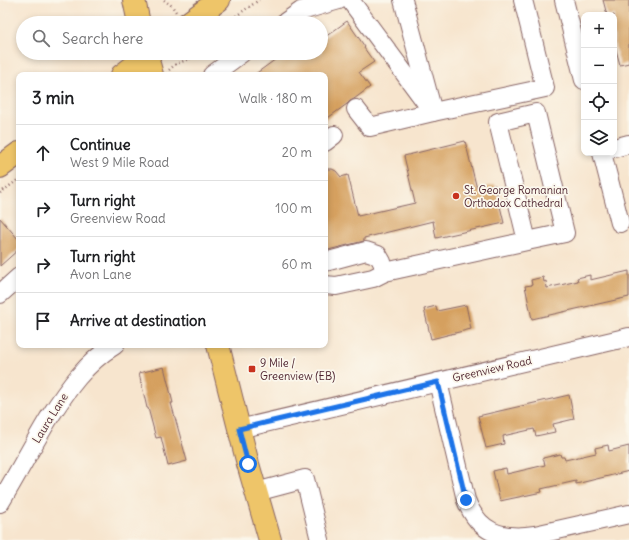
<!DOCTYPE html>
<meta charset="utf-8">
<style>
:root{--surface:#fff;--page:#f6f6f6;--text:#202124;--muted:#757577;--line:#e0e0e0}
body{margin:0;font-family:Delius,sans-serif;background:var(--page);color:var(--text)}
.controls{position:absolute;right:12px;top:12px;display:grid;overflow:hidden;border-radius:8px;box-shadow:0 2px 6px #0003}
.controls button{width:36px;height:36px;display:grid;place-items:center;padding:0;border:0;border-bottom:1px solid var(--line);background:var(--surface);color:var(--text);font:20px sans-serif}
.stop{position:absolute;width:12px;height:12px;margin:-9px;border:3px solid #1a73e8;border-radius:50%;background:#fff}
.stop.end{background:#1a73e8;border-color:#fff;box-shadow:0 1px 4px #0008}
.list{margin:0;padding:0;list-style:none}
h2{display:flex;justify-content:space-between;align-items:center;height:52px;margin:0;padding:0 16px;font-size:17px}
h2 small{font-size:13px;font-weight:400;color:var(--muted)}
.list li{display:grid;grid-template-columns:26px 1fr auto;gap:12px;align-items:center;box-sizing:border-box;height:56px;padding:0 16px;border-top:1px solid var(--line)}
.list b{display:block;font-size:15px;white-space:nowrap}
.list p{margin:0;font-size:13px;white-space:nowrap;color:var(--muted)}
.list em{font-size:13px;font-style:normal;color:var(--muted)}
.icon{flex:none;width:22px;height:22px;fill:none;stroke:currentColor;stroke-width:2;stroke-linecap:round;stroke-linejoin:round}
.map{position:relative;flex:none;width:629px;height:540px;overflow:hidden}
.search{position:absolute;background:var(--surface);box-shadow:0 2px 6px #0003;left:16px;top:16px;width:312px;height:44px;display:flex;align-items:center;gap:10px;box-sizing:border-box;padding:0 14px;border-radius:22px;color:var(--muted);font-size:15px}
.panel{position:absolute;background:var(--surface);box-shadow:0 2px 6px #0003;left:16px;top:72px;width:312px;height:276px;border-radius:8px}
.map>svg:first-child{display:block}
.building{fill:#d5a05f}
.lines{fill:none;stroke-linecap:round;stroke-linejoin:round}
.minor-casing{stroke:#876464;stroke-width:20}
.major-casing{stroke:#876464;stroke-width:24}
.path{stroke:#876464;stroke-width:2.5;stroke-dasharray:1 3;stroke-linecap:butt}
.minor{stroke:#fff;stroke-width:18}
.major{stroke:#eec569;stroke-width:22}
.route{stroke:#1a73e8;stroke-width:5}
.poi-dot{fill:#c8321e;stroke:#fbf7ec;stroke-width:1.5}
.labels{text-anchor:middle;stroke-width:3.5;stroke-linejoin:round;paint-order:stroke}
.poi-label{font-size:11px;fill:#4a1f2b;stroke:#fbf7ec;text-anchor:start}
.street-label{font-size:11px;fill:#4a1f2b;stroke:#fbf7ec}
</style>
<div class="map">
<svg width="629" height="540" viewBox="0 0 629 540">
<rect width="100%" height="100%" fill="#fbf7ec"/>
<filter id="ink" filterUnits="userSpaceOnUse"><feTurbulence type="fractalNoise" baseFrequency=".025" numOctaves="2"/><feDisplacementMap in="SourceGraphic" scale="8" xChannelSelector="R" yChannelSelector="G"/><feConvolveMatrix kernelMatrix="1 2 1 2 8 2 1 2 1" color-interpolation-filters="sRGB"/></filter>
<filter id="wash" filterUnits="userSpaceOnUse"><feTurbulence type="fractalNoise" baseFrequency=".012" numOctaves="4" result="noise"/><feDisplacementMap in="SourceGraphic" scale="16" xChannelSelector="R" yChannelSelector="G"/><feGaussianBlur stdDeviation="0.9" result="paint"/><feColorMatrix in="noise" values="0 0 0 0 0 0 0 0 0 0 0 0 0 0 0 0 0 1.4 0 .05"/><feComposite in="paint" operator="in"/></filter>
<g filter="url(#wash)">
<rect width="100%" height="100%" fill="#f7e5ce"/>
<g id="blocks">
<g class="building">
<polygon points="603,0 629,0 629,63 620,65 614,42 614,15 607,15"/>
<polygon points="347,21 365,47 364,48 374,62 359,72 370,87 354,99 350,101 347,104 325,120 325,75 254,75 276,59 272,53 321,53 321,40"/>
<polygon points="465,141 477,189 495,185 504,223 436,238 433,221 364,238 364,241 328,250 325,236 325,169 332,169 336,171 341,177 348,175 358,216 415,203 404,156"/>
<polygon points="0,218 19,240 19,249 0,266"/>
<polygon points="629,271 629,297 532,319 525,286 532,285 531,280 543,277 544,282 546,281 547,288 578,281 577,278 590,275 590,280"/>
<polygon points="466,305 471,329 431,339 424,309 436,306 437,311"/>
<polygon points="164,367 173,403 171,403 187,461 168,466 161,437 156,438 148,408 147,408 139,373"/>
<polygon points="569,395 574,419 553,424 555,432 536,436 534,429 503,436 504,444 486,448 478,416"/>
<polygon points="608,445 609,451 629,446 629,471 576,484 576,481 541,489 542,492 500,501 493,471 506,468 507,474 545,465 543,458 560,454 561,457 564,457 565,460 596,453 595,448"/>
</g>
</g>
</g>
<g filter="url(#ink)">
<use href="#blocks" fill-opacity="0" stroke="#876464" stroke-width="1"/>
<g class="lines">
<defs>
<g id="minor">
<polyline points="350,0 433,112 545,88 523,0"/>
<polyline points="564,0 584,80"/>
<polyline points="284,23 301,11 339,0"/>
<polyline points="212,75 242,53"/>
<polyline points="356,109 370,127 433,112 403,0"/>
<polyline points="325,142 334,135"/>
<polyline points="614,148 629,144"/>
<polyline points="602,153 620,223"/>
<polyline points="325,262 366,251 378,255 382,262 385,272"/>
<polyline points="325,285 336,286 373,278 385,272 527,241 498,122 536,113 565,233 527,241"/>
<polyline points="0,294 19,277"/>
<path d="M438,382L466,500C479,533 501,540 535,535L629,514"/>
<polyline points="239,429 629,337"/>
<polyline points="256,492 305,479 320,540"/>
<path d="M0,503C17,475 32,446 49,418C67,390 86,362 115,345"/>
</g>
<g id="major">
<polyline points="134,0 139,23"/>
<polyline points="188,23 219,0"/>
<polyline points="146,53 152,75"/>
<polyline points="122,75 151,53"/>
<polyline points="0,167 19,153"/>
<polyline points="218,345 248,464 270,540"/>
</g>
</defs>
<use href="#minor" class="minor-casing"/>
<use href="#major" class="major-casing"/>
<g class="path">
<polyline points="164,0 172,6 176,12"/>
<polyline points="226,23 259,0"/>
<polyline points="189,59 194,53"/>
<polyline points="169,70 176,64 189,59 187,53"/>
<polyline points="0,193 19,179"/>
</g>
<use href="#minor" class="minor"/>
<use href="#major" class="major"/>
</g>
</g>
<g class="lines" filter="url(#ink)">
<polyline class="route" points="248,464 239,429 438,382 466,500"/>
</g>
<g class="poi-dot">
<circle cx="456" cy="196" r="4"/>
<rect x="248" y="365" width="8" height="8" rx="2"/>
</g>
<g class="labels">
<g class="poi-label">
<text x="464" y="194">St. George Romanian<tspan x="464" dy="13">Orthodox Cathedral</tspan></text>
<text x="260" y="367">9 Mile /<tspan x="260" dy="13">Greenview (EB)</tspan></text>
</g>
<g class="street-label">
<text transform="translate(492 369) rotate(-13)" y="4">Greenview Road</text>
<text transform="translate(50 418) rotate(-58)" y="4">Laura Lane</text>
</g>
</g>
</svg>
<div class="controls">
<button>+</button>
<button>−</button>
<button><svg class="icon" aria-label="locate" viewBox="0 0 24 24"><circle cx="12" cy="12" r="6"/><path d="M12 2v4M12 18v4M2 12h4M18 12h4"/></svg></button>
<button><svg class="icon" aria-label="layers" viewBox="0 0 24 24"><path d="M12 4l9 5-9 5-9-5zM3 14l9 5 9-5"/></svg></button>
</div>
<div class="stop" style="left:248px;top:464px"></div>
<div class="stop end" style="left:466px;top:500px"></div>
<div class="search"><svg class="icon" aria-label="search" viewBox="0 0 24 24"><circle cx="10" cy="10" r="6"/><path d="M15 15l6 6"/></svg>Search here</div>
<section class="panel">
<h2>3 min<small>Walk · 180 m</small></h2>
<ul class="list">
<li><svg class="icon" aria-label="ahead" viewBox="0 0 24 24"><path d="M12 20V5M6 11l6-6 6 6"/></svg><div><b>Continue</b><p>West 9 Mile Road</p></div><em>20 m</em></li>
<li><svg class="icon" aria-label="right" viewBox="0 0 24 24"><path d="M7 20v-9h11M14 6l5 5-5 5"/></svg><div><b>Turn right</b><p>Greenview Road</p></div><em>100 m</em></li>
<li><svg class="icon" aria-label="right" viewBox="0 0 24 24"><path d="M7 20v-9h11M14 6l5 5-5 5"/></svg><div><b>Turn right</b><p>Avon Lane</p></div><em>60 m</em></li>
<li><svg class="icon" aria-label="arrive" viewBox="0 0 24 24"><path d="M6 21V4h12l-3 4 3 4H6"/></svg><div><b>Arrive at destination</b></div></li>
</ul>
</section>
</div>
